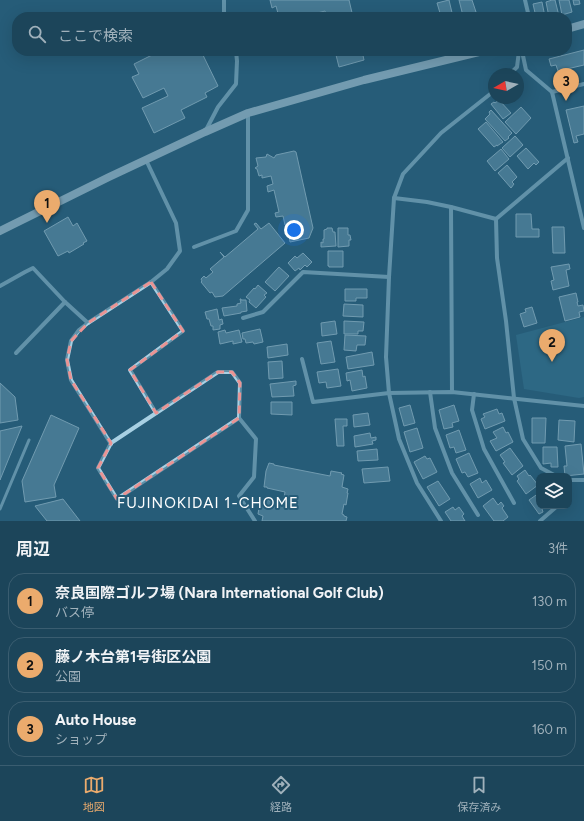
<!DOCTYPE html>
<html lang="ja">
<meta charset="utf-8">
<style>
:root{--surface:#1c455a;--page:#294f63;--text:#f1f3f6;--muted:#a0b1bb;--line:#3a5d70;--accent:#ebab6d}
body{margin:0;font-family:Figtree,"Noto Sans JP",sans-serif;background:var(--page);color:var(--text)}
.controls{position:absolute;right:12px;bottom:12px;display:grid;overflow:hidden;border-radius:8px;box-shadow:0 4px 16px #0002}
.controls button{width:36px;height:36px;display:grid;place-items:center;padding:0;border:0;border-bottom:1px solid var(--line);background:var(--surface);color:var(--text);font:20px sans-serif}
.compass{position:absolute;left:488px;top:68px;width:36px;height:36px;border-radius:50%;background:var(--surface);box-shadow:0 4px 16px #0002;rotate:261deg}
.you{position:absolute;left:294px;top:230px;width:14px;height:14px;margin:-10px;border:3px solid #fff;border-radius:50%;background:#1a73e8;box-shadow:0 0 0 6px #1a73e833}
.badge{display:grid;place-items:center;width:26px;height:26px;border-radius:50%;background:var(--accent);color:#111;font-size:13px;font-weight:700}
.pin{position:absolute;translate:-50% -33px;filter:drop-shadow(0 1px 2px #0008)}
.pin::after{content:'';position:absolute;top:21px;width:14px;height:12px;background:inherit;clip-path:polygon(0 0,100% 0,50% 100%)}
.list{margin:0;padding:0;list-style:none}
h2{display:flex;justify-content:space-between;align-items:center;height:52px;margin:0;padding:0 16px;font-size:17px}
h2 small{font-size:13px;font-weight:400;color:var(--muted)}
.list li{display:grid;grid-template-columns:26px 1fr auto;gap:12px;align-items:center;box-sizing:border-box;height:56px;margin:0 8px 8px;padding:0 8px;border:1px solid var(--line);border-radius:16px}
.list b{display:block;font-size:15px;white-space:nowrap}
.list p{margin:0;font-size:13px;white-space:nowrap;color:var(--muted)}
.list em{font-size:13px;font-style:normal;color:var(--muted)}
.icon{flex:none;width:22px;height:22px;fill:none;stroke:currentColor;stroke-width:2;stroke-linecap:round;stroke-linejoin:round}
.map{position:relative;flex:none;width:584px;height:521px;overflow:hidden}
.search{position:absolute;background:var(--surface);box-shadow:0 4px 16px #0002;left:12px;right:12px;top:12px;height:44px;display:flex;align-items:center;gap:10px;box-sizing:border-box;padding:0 14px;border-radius:16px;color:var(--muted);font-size:15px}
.sheet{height:244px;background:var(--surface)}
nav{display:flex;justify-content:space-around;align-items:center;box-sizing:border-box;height:56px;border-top:1px solid var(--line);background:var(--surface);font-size:11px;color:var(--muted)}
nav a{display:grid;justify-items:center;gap:2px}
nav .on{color:var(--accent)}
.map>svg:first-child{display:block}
.green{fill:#367593}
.building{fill:#6e9cb3;stroke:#cae5f3}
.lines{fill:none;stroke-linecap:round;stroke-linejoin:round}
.lane{stroke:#a8d0e3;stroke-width:3}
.street{stroke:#a8d0e3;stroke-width:4}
.secondary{stroke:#d0e7f3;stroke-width:8}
.marked{fill:none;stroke:#ea9494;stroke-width:3;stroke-dasharray:8 5;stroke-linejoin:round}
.labels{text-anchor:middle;stroke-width:4;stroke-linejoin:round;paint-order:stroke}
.neighbourhood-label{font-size:15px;letter-spacing:1px;fill:#fff;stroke:#265c78}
</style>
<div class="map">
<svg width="584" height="521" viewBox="0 0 584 521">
<rect width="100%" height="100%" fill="#265c78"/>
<polygon class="green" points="584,317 584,397 579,398 524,389 516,335"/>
<g class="building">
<polygon points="270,0 349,0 353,17 327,17 325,11 302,17 279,17 276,6 272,8"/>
<polygon points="449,0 453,17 448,17 448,16 443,17 442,13 440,13 437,3"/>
<polygon points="459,0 472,0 476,12 463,16"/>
<polygon points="552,0 555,0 559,16 549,17 546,2"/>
<polygon points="559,0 569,0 572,12 562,15"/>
<polygon points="573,0 579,0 580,4 574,5"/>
<polygon points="542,2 545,17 536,17 533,4"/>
<polygon points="584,50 584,65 558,71 556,65 551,66 549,59"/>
<polygon points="160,51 201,51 218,86 205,93 207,97 181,110 185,118 154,133 142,108 168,96 164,88 143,98 132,77 139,74 134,64"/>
<polygon points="335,51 362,51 364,60 339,67"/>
<polygon points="499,100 511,113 503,119 491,104 494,102 495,103"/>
<polygon points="584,106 584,134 576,136 578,142 574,143 566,110"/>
<polygon points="521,107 531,118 516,134 505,122"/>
<polygon points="491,110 512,133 508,137 509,138 505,141 485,119 490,114 489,112"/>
<polygon points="486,122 503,142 497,146 497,145 494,147 478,129"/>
<polygon points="515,136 523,145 510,157 502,148"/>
<polygon points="526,148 539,162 536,165 534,163 528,169 517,156"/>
<polygon points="501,149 509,159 495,171 487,161"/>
<polygon points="294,151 296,152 313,228 309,238 290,242 289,236 292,236 289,224 285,225 283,216 276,217 275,213 279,212 274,190 268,192 267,186 273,184 271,176 262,178 262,175 259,176 257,169 255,168 258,166 256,158 266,157 267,154 274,158 276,155"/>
<polygon points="507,165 517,177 512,182 514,184 511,188 498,173"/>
<polygon points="516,214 531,214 532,229 539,229 539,237 516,237"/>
<polygon points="68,217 73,226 77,223 87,241 83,243 84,244 69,253 68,251 58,256 44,231"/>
<polygon points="256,223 261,229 269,223 285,243 223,296 215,297 212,292 210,293 201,282 202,281 201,279 204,276 206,278 213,272 210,269 224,257 220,252 225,257 258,229 254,224"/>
<polygon points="552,227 564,227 565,253 553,253"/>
<polygon points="327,228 332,228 333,232 335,232 336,246 321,247 321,242 323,243 323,239 324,239 324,230 327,229"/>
<polygon points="338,228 348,228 348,235 350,235 351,240 349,240 349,246 338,247"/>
<polygon points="328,251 343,251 343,267 329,267 329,266 328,266"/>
<polygon points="303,253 312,262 307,267 305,265 300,270 299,268 295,271 288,263 295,256 297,258"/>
<polygon points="569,264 570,269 566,270 569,286 553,290 551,281 554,280 551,267"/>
<polygon points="279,267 289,276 275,291 265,282"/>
<polygon points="258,285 267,293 264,295 266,297 256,308 249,302 250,300 246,297 254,288 255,289"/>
<polygon points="345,289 367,289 367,298 356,298 356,301 345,301"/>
<polygon points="576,293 578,302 577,302 578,306 583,305 584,311 579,312 580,317 565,321 559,297"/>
<polygon points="240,299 241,299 241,300 246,300 247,311 241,312 241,313 224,316 222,308 237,306 237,304 241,303"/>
<polygon points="344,304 363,305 363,317 343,316"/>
<polygon points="532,307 537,323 524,327 520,314 526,312 525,309"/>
<polygon points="217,309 219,320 222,319 223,324 220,325 220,329 213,330 213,326 211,326 209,319 207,319 205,312"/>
<polygon points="335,321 337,334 322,336 321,323"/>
<polygon points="344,321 364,322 363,331 358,331 358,334 344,334"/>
<polygon points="260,329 263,342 254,344 253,342 246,343 245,339 243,339 242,333"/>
<polygon points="225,330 226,333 239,330 242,342 233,344 233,341 220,344 218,332"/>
<polygon points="345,335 366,336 365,345 357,345 356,351 344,350"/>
<polygon points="331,341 335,362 321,364 317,343"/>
<polygon points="287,344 288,355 268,358 267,347"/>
<polygon points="372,352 374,365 348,369 346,357"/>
<polygon points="282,361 283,378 269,379 268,362"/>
<polygon points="338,369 341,386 327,388 326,382 319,383 317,372"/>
<polygon points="362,370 363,377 365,376 367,388 352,391 350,380 347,381 346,373"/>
<polygon points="296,381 296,385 293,386 294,396 272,397 270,384"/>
<polygon points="0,383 15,397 18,420 0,423"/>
<polygon points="271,402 292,402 292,415 271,414"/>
<polygon points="410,405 415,423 404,426 399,408"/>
<polygon points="454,405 459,421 452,423 453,427 444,429 439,410"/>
<polygon points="497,409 499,414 502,413 505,421 485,429 481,419 485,417 483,414"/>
<polygon points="368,413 370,425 354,427 353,415"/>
<polygon points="51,415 79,428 54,485 56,497 25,502 22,481"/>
<polygon points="532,418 546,418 545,443 532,443"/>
<polygon points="335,419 347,419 347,426 343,426 344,446 337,446"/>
<polygon points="559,420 575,421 574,442 558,440"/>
<polygon points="22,426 0,480 0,431"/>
<polygon points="503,427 506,433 508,432 513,442 496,451 490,441 497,438 493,432"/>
<polygon points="417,428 423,448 410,452 404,432"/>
<polygon points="459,430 466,450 456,453 454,447 450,448 446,435"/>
<polygon points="370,433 371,438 376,437 376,440 372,441 373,444 355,447 354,436"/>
<polygon points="581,444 584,474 565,476 564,466 567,466 565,446"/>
<polygon points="543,447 557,447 558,467 551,467 551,463 543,464"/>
<polygon points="510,448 523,466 512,475 503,463 505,462 500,455"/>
<polygon points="377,449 378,460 358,461 357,451"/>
<polygon points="469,453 478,473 468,477 465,472 462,473 456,459"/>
<polygon points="425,456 427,459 430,458 437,472 423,479 414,462"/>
<polygon points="269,463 274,464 274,465 330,476 331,471 342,473 341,474 344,475 342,487 348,489 347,493 348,493 346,505 344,504 342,514 344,515 344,516 347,517 346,521 262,521 263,516 258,514 260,502 262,502 262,500 266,501 266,500 283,504 285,492 267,488 267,487 264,487 266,471"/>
<polygon points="388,467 390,481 364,483 362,469"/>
<polygon points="525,470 529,476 530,475 538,485 526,494 517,481 519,479 517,476"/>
<polygon points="480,478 482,483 486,480 492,490 478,498 470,484"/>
<polygon points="438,481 450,499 439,506 427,487"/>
<polygon points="539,493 539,506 546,506 542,509 543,512 539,514 529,500"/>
<polygon points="493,498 498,505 501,502 504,506 502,508 508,517 503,521 494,521 483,506"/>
<polygon points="63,499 80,521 47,521 35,506"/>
<polygon points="453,507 455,510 459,507 464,514 462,516 465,521 451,521 445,512"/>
</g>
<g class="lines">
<polyline class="lane" points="0,509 29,440"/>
<g class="street">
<polyline points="224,0 224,17"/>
<polyline points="525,0 529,17"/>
<polyline points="522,51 526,70 552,92 584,84"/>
<polyline points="510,74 517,67 519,51"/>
<polyline points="552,92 584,228"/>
<polyline points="206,130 218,107 236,84 237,61 236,51"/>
<polyline points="394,198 427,202 451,207 496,219 497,258 506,321 514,398 523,439 541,468 556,476"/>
<polyline points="451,207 452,392"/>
<polyline points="496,219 568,158"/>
<polyline points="194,247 236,231 248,210 248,114"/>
<polyline points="151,282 183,331 130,370 156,413"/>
<polyline points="0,286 25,272 33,268 65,302 88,323"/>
<polyline points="243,318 263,312 303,272 389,277"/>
<polyline points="16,353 65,302"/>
<polyline points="302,359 313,402 389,393 452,392 584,406"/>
<polygon points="218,372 232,372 240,383 239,418 117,499 98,468 111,443"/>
<polyline points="430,392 435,428 452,473 478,515"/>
<polyline points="474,394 472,410 484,449 514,503"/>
<polyline points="239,418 256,439 254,477 239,496 255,521"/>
<polyline points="111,444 71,380 67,360 71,341 79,330 88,323 151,282 167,269 180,251 176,223 146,160"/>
<polyline points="569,480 584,480"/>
<polyline points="441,521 417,483 399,439 389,393 386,357 389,277 394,198 403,174 441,133 494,91"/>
<polyline points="540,521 555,508 556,506"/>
</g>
<g class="secondary">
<polyline points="567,29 584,24"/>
<polyline points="0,231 109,177 205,132 248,113 364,80 483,51"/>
</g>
</g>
<path d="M0 0H584V521H0ZM151,282L183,331L130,370L156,413L218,372H232L240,383L239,418L117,499L98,468L111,443L71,380L67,360L71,341L88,323Z" fill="#265c78" fill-opacity=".55" fill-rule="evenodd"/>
<path class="marked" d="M151,282L183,331L130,370L156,413L218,372H232L240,383L239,418L117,499L98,468L111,443L71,380L67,360L71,341L88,323Z"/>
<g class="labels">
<g class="neighbourhood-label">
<text x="208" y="508">FUJINOKIDAI 1-CHOME</text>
</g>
</g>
</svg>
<div class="controls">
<button><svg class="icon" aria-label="layers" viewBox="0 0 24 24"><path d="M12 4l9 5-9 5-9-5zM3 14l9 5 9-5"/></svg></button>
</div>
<svg class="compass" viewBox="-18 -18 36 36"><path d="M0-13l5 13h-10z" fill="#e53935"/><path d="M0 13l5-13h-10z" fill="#a0b1bb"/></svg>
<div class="you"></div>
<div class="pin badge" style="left:47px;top:223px">1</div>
<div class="pin badge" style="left:552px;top:362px">2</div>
<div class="pin badge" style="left:566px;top:101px">3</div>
<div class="search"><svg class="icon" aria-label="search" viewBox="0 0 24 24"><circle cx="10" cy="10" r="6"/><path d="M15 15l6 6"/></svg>ここで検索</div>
</div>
<section class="sheet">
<h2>周辺<small>3件</small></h2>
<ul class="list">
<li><span class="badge">1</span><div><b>奈良国際ゴルフ場 (Nara International Golf Club)</b><p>バス停</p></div><em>130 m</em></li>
<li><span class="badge">2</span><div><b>藤ノ木台第1号街区公園</b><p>公園</p></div><em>150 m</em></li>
<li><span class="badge">3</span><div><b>Auto House</b><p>ショップ</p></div><em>160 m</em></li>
</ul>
</section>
<nav>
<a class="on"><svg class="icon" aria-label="map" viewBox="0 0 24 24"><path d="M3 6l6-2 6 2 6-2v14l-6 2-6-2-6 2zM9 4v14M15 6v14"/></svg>地図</a>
<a><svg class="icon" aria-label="directions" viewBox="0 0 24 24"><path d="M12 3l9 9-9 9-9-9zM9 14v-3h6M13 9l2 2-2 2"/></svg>経路</a>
<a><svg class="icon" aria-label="saved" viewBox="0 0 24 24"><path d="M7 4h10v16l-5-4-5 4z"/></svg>保存済み</a>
</nav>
